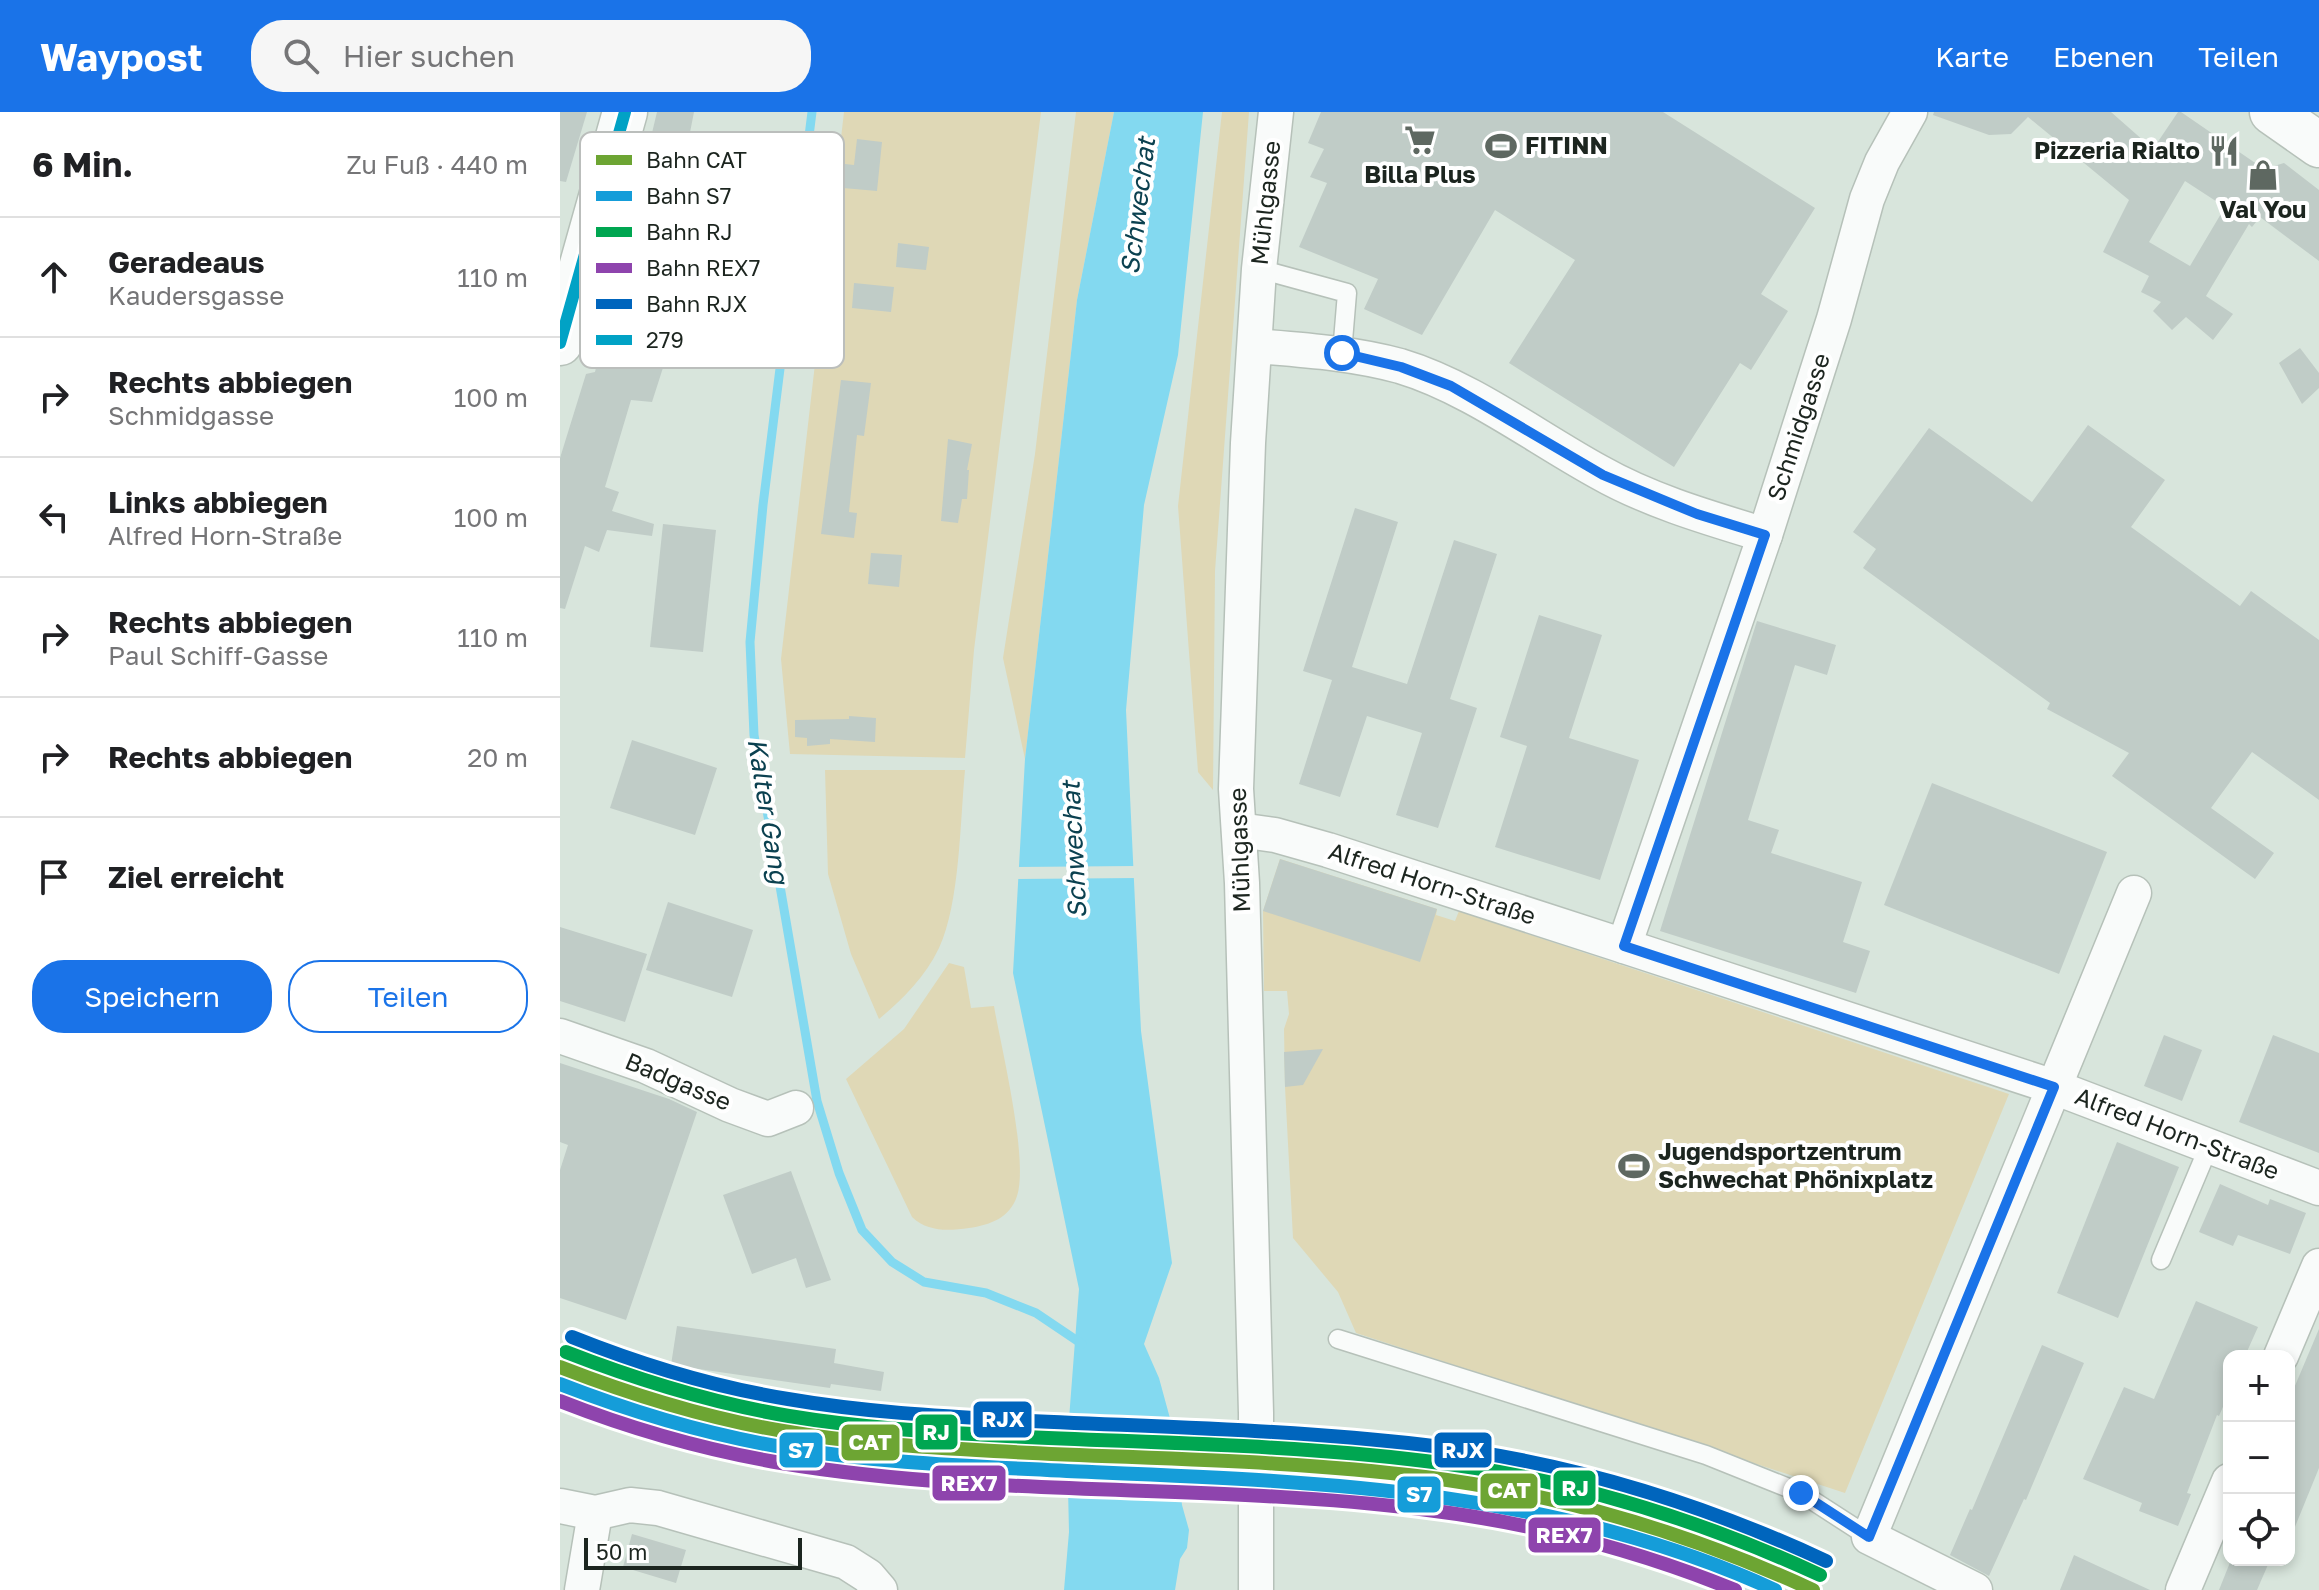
<!DOCTYPE html>
<html lang="de">
<meta charset="utf-8">
<style>
:root{--surface:#fff;--page:#f6f6f6;--text:#202124;--muted:#757577;--line:#e0e0e0;--accent:#1a73e8}
body{margin:0;font-family:"Golos Text",sans-serif;background:var(--page);color:var(--text)}
.controls{position:absolute;right:24px;bottom:24px;display:grid;overflow:hidden;border-radius:16px;box-shadow:0 4px 12px #0003}
.controls button{width:72px;height:72px;display:grid;place-items:center;padding:0;border:0;border-bottom:2px solid var(--line);background:var(--surface);color:var(--text);font:40px sans-serif}
.scale{position:absolute;left:24px;bottom:20px;width:218px;box-sizing:border-box;padding-left:8px;border:4px solid #1c251f;border-top:0;font-size:22px;line-height:28px;white-space:nowrap;color:#1c251f;-webkit-text-stroke:6px #fff;paint-order:stroke}
.stop{position:absolute;width:24px;height:24px;margin:-18px;border:6px solid #1a73e8;border-radius:50%;background:#fff}
.stop.end{background:#1a73e8;border-color:#fff;box-shadow:0 2px 8px #0008}
.list{margin:0;padding:0;list-style:none}
h2{display:flex;justify-content:space-between;align-items:center;height:104px;margin:0;padding:0 32px;font-size:34px}
h2 small{font-size:26px;font-weight:400;color:var(--muted)}
.list li{display:grid;grid-template-columns:52px 1fr auto;gap:24px;align-items:center;box-sizing:border-box;height:120px;padding:0 32px;border-top:2px solid var(--line)}
.list b{display:block;font-size:30px;white-space:nowrap}
.list p{margin:0;font-size:26px;white-space:nowrap;color:var(--muted)}
.list em{font-size:26px;font-style:normal;color:var(--muted)}
.actions{display:flex;gap:16px;padding:24px 32px}
.actions a{flex:1;padding:18px 0;border:2px solid var(--accent);border-radius:32px;text-align:center;font-size:28px;color:var(--accent)}
.actions .main{background:var(--accent);color:#fff}
.icon{flex:none;width:44px;height:44px;fill:none;stroke:currentColor;stroke-width:2;stroke-linecap:round;stroke-linejoin:round}
.map{position:relative;flex:none;width:1759px;height:1478px;overflow:hidden}
header{display:flex;align-items:center;gap:48px;box-sizing:border-box;height:112px;padding:0 40px;background:var(--accent);color:#fff}
header strong{font-size:38px}
nav{display:flex;gap:44px;margin-inline-start:auto;font-size:28px}
.search{width:560px;height:72px;background:var(--page);display:flex;align-items:center;gap:20px;box-sizing:border-box;padding:0 28px;border-radius:32px;color:var(--muted);font-size:30px}
main{display:flex}
aside{flex:1;background:var(--surface)}
.map>svg:first-child{display:block}
.green{fill:#dfd8b6}
.water{fill:#83d9f0}
.pier{fill:#d8e5dc}
.lines{fill:none;stroke-linecap:round;stroke-linejoin:round}
.stream{stroke:#83d9f0;stroke-width:9}
.building{fill:#c0ccc7;fill-rule:evenodd}
.service-casing{stroke:#b6c1b9;stroke-width:21}
.minor-casing{stroke:#b6c1b9;stroke-width:37}
.tertiary-casing{stroke:#b6c1b9;stroke-width:47}
.primary-casing{stroke:#b6c1b9;stroke-width:47}
.service{stroke:#f9fbfa;stroke-width:18}
.minor{stroke:#f9fbfa;stroke-width:34}
.tertiary{stroke:#f9fbfa;stroke-width:44}
.primary{stroke:#f9fbfa;stroke-width:44}
.bus-1-casing{stroke:#fff;stroke-width:18}
.bus-1{stroke:#01a2c5;stroke-width:12}
.rail-1-casing{stroke:#fff;stroke-width:20}
.rail-2-casing{stroke:#fff;stroke-width:20}
.rail-3-casing{stroke:#fff;stroke-width:20}
.rail-4-casing{stroke:#fff;stroke-width:20}
.rail-5-casing{stroke:#fff;stroke-width:20}
.rail-1{stroke:#6da533;stroke-width:14}
.rail-2{stroke:#159dd9;stroke-width:14}
.rail-3{stroke:#00a651;stroke-width:14}
.rail-4{stroke:#8e44ad;stroke-width:14}
.rail-5{stroke:#0065bd;stroke-width:14}
.route{stroke:#1a73e8;stroke-width:10}
.labels{text-anchor:middle;stroke-width:8;stroke-linejoin:round;paint-order:stroke}
.poi-label{font-size:24px;font-weight:bold;fill:#1c251f;stroke:#fff;text-anchor:start}
.street-label{font-size:24px;fill:#1c251f;stroke:#fff}
.water-label{font-size:26px;font-style:italic;fill:#0b4150;stroke:#fff}
.key{fill:#fff;stroke:#bbbebc;stroke-width:2}
.key-label{font-size:22px;fill:#1c251f}
.line-badge{stroke:#fff;stroke-width:3}
.badge-label{font-size:22px;text-anchor:middle;font-weight:bold;fill:#fff}
</style>
<header>
<strong>Waypost</strong>
<div class="search"><svg class="icon" aria-label="search" viewBox="0 0 24 24"><circle cx="10" cy="10" r="6"/><path d="M15 15l6 6"/></svg>Hier suchen</div>
<nav><a>Karte</a><a>Ebenen</a><a>Teilen</a></nav>
</header>
<main>
<aside>
<h2>6 Min.<small>Zu Fuß · 440 m</small></h2>
<ul class="list">
<li><svg class="icon" aria-label="ahead" viewBox="0 0 24 24"><path d="M12 20V5M6 11l6-6 6 6"/></svg><div><b>Geradeaus</b><p>Kaudersgasse</p></div><em>110 m</em></li>
<li><svg class="icon" aria-label="right" viewBox="0 0 24 24"><path d="M7 20v-9h11M14 6l5 5-5 5"/></svg><div><b>Rechts abbiegen</b><p>Schmidgasse</p></div><em>100 m</em></li>
<li><svg class="icon" aria-label="left" viewBox="0 0 24 24"><path d="M17 20v-9H6M10 6l-5 5 5 5"/></svg><div><b>Links abbiegen</b><p>Alfred Horn-Straße</p></div><em>100 m</em></li>
<li><svg class="icon" aria-label="right" viewBox="0 0 24 24"><path d="M7 20v-9h11M14 6l5 5-5 5"/></svg><div><b>Rechts abbiegen</b><p>Paul Schiff-Gasse</p></div><em>110 m</em></li>
<li><svg class="icon" aria-label="right" viewBox="0 0 24 24"><path d="M7 20v-9h11M14 6l5 5-5 5"/></svg><div><b>Rechts abbiegen</b></div><em>20 m</em></li>
<li><svg class="icon" aria-label="arrive" viewBox="0 0 24 24"><path d="M6 21V4h12l-3 4 3 4H6"/></svg><div><b>Ziel erreicht</b></div></li>
</ul>
<div class="actions"><a class="main">Speichern</a><a>Teilen</a></div>
</aside>
<div class="map">
<svg width="1759" height="1478" viewBox="0 0 1759 1478">
<rect width="100%" height="100%" fill="#d8e5dc"/>
<g class="green">
<polygon points="284,0 481,0 414,538 405,646 230,642 221,547"/>
<polygon points="516,0 554,0 517,188 465,647 443,546 475,342"/>
<polygon points="662,0 689,0 655,459 653,678 638,660 618,394"/>
<path d="M265,658H405C400,709 400,791 379,836C365,865 343,887 319,907L291,842L268,762Z"/>
<polygon points="720,747 877,797 876,803 895,809 899,799 1449,982 1285,1381 796,1221 778,1180 733,1126 725,975 724,917 729,902 727,879 704,879 703,799"/>
<path d="M389,851L404,855L411,896L434,894C441,935 469,1048 457,1084C450,1106 430,1113 409,1116C388,1119 368,1120 352,1105L286,967L344,917Z"/>
</g>
<polygon class="water" points="554,0 643,0 618,243 584,393 566,598 581,919 612,1151 584,1232 599,1266 614,1321 622,1393 629,1418 627,1436 620,1447 615,1478 504,1478 509,1420 507,1333 519,1177 453,861 465,647 517,188"/>
<g class="pier">
<polygon points="577,754 578,766 454,767 455,755"/>
<polygon points="503,1328 620,1334 625,1385 504,1378"/>
</g>
<g class="lines">
<polyline class="stream" points="252,0 203,393 190,530 194,623 257,989 279,1061 302,1118 332,1150 364,1170 426,1181 476,1201 522,1232"/>
</g>
<g class="building">
<polygon points="0,0 27,0 6,70 0,69"/>
<polygon points="97,0 134,0 124,51 163,58 157,88 150,86 114,238 109,237 92,290 71,288 45,375 59,380 52,399 94,412 92,424 47,418 39,440 25,434 5,497 0,496 0,346 26,262 35,260"/>
<polygon points="761,0 1103,0 1255,96 1201,182 1228,199 1191,258 1180,251 1114,355 949,251 1015,148 935,98 862,223 804,197 818,167 739,135 767,71 750,65 764,37 748,31"/>
<path d="M1374,0H1551L1593,37L1618,0H1621L1704,57L1724,51L1759,78V149L1700,105L1692,115L1689,112L1646,184L1673,202L1653,228L1626,205L1612,218L1593,199L1601,190L1581,180L1589,164L1543,140L1569,88L1468,5L1451,22L1429,23L1373,3ZM1625,69L1665,95L1630,154L1589,130Z"/>
<polygon points="297,27 322,30 317,79 283,76 285,52 294,53"/>
<polygon points="338,131 369,135 366,158 336,155"/>
<polygon points="294,171 334,175 331,200 292,196"/>
<polygon points="1740,236 1759,261 1759,276 1742,292 1719,251"/>
<polygon points="281,268 311,271 304,324 297,323 289,400 297,401 294,426 261,422"/>
<polygon points="1528,313 1605,368 1571,415 1680,494 1691,479 1759,528 1759,688 1692,640 1651,696 1714,741 1695,767 1552,664 1569,641 1487,597 1490,591 1303,456 1316,437 1293,420 1369,316 1472,390"/>
<polygon points="388,327 412,332 407,358 409,358 407,387 402,387 398,411 381,409"/>
<polygon points="795,396 838,410 792,555 847,572 894,428 937,442 890,587 917,596 878,716 836,703 862,621 807,604 780,685 739,672 772,568 743,559"/>
<polygon points="103,412 156,418 143,540 90,535"/>
<polygon points="311,441 342,443 339,475 308,472"/>
<polygon points="979,503 1042,523 1009,626 1079,648 1040,768 935,735 967,634 940,625"/>
<polygon points="1197,509 1276,533 1267,563 1235,553 1188,708 1219,718 1211,741 1302,770 1283,830 1310,839 1296,881 1100,819"/>
<polygon points="289,604 316,606 315,630 270,627 270,632 247,634 247,626 235,625 235,608 289,607"/>
<polygon points="72,628 157,656 135,723 50,696"/>
<polygon points="1372,671 1547,740 1499,862 1324,793"/>
<polygon points="720,747 877,797 860,850 703,799"/>
<polygon points="108,790 193,818 172,885 86,858"/>
<polygon points="0,815 87,842 65,910 0,889"/>
<polygon points="1604,923 1642,938 1622,989 1584,974"/>
<polygon points="1713,923 1759,941 1759,1041 1679,1010"/>
<polygon points="763,937 743,973 725,975 724,940"/>
<polygon points="0,951 109,987 137,1000 66,1208 0,1186 0,1058 8,1033 0,1030"/>
<polygon points="1557,1030 1619,1055 1558,1206 1497,1181"/>
<polygon points="231,1059 271,1168 246,1176 236,1146 192,1162 163,1083"/>
<polygon points="1660,1072 1708,1093 1710,1087 1746,1101 1730,1142 1678,1123 1673,1134 1639,1120"/>
<polygon points="1636,1189 1698,1215 1685,1244 1669,1244 1669,1281 1659,1304 1657,1303 1627,1381 1631,1382 1618,1414 1579,1399 1582,1391 1523,1367 1564,1275 1594,1287"/>
<polygon points="117,1214 276,1237 274,1251 324,1260 321,1279 271,1272 270,1276 111,1253"/>
<polygon points="1759,1217 1759,1356 1730,1427 1729,1288"/>
<polygon points="1482,1233 1524,1251 1466,1388 1464,1387 1429,1464 1390,1443 1410,1397 1412,1398"/>
<polygon points="72,1422 126,1438 116,1471 63,1455"/>
<polygon points="1514,1443 1590,1478 1500,1478"/>
<polygon points="1671,1448 1710,1448 1697,1478 1659,1478"/>
</g>
<g class="lines">
<defs>
<g id="service">
<polyline points="699,157 787,181 782,241"/>
<polyline points="1601,1148 1649,1034"/>
<polyline points="778,1227 1146,1343 1241,1381 1309,1425"/>
</g>
<g id="minor">
<polyline points="1350,0 1322,50 1307,87 1274,207 1205,423 1064,834 1494,975 1759,1076"/>
<path d="M695,234C744,238 792,241 840,254C910,275 975,325 1039,360C1090,389 1149,406 1205,423"/>
<polyline points="679,718 715,723 768,738 1064,834"/>
<polyline points="0,924 86,954 170,993 208,1007 236,996"/>
<polyline points="1721,1244 1759,1154"/>
<polyline points="0,1394 35,1401 70,1393 98,1396 286,1450 308,1464 320,1478"/>
<polyline points="22,1478 35,1401"/>
<polyline points="696,1478 696,1301 682,771 676,677 688,331 699,157 716,0"/>
<polyline points="1415,1478 1309,1425 1574,781"/>
<polyline points="1623,1478 1669,1369"/>
</g>
<polyline id="tertiary" points="0,231 65,0"/>
<polyline id="primary" points="1712,0 1759,33"/>
</defs>
<use href="#service" class="service-casing"/>
<use href="#minor" class="minor-casing"/>
<use href="#tertiary" class="tertiary-casing"/>
<use href="#primary" class="primary-casing"/>
<use href="#service" class="service"/>
<use href="#minor" class="minor"/>
<use href="#tertiary" class="tertiary"/>
<use href="#primary" class="primary"/>
<defs>
<polyline id="bus-1" points="0,231 65,0"/>
</defs>
<use href="#bus-1" class="bus-1-casing"/>
<use href="#bus-1" class="bus-1"/>
<defs>
<path id="rail-1" d="M0,1255C72,1283 146,1306 223,1319C292,1331 363,1335 434,1339C578,1347 722,1347 865,1365C1001,1382 1129,1421 1253,1478"/>
<path id="rail-2" d="M0,1272C72,1300 145,1322 222,1335C316,1351 412,1354 507,1359C748,1369 992,1375 1215,1478"/>
<path id="rail-3" d="M6,1240C78,1268 152,1291 229,1304C301,1316 374,1320 447,1324C586,1331 726,1332 865,1349C1003,1365 1134,1405 1260,1463"/>
<path id="rail-4" d="M0,1289C71,1317 145,1338 221,1351C432,1386 648,1371 860,1397C968,1410 1074,1437 1175,1478"/>
<path id="rail-5" d="M12,1225C82,1253 154,1275 228,1287C303,1300 378,1304 453,1308C591,1315 728,1317 865,1333C1005,1349 1139,1390 1266,1449"/>
</defs>
<use href="#rail-1" class="rail-1-casing"/>
<use href="#rail-2" class="rail-2-casing"/>
<use href="#rail-3" class="rail-3-casing"/>
<use href="#rail-4" class="rail-4-casing"/>
<use href="#rail-5" class="rail-5-casing"/>
<use href="#rail-1" class="rail-1"/>
<use href="#rail-2" class="rail-2"/>
<use href="#rail-3" class="rail-3"/>
<use href="#rail-4" class="rail-4"/>
<use href="#rail-5" class="rail-5"/>
</g>
<g class="lines">
<polyline class="route" points="782,241 841,255 891,274 1043,363 1137,402 1205,423 1064,834 1494,975 1309,1425 1241,1381"/>
</g>
<defs>
<symbol id="supermarket-bare" viewBox="-9 -9 18 18"><path d="M-6-5.5h2.5l.6 2H6L4.5 2H-2.5L-4.4-4H-6ZM-1.5 3.2a1.3 1.3 0 1 0 .1 0ZM3 3.2a1.3 1.3 0 1 0 .1 0Z" fill="#5e6861" stroke="#fff" stroke-width="2.5" paint-order="stroke"/></symbol>
<symbol id="stadium-bare" viewBox="-9 -9 18 18"><path d="M0-5a6.5 5 0 1 0 0 10a6.5 5 0 1 0 0-10ZM-3.5-1.8h7v3.6h-7Z" fill="#5e6861" stroke="#fff" stroke-width="2.5" paint-order="stroke"/></symbol>
<symbol id="restaurant-bare" viewBox="-9 -9 18 18"><path d="M-5-6h1v4h1v-4h1v4h1v-4h1v5L-1.5 .5V6h-2V.5L-5-1ZM5-6V6H3V1.5H1.5Q1.5-4 5-6Z" fill="#5e6861" stroke="#fff" stroke-width="2.5" paint-order="stroke"/></symbol>
<symbol id="shop-bare" viewBox="-9 -9 18 18"><path d="M-5-2.5h2.3a2.7 3.5 0 0 1 5.4 0H5L5.5 6h-11ZM-1.5-2.5h3a1.5 2.3 0 0 0-3 0Z" fill="#5e6861" stroke="#fff" stroke-width="2.5" paint-order="stroke"/></symbol>
</defs>
<g fill-rule="evenodd">
<use href="#supermarket-bare" x="838" y="6" width="44" height="44"/>
<use href="#stadium-bare" x="919" y="12" width="44" height="44"/>
<use href="#restaurant-bare" x="1642" y="17" width="44" height="44"/>
<use href="#shop-bare" x="1681" y="41" width="44" height="44"/>
<use href="#stadium-bare" x="1052" y="1032" width="44" height="44"/>
</g>
<g class="labels">
<g class="poi-label">
<text x="965" y="42">FITINN</text>
<text x="1640" y="47" text-anchor="end">Pizzeria Rialto</text>
<text x="860" y="71" text-anchor="middle">Billa Plus</text>
<text x="1703" y="106" text-anchor="middle">Val You</text>
<text x="1098" y="1048">Jugendsportzentrum<tspan x="1098" dy="28">Schwechat Phönixplatz</tspan></text>
</g>
<g class="street-label">
<text transform="translate(706 91) rotate(-84)" y="8">Mühlgasse</text>
<text transform="translate(1239 315) rotate(-72)" y="8">Schmidgasse</text>
<text transform="translate(680 738) rotate(-92)" y="8">Mühlgasse</text>
<text transform="translate(872 772) rotate(18)" y="8">Alfred Horn-Straße</text>
<text transform="translate(118 970) rotate(23)" y="8">Badgasse</text>
<text transform="translate(1617 1022) rotate(21)" y="8">Alfred Horn-Straße</text>
</g>
<g class="water-label">
<text transform="translate(578 94) rotate(-83)" y="9">Schwechat</text>
<text transform="translate(208 699) rotate(81)" y="9">Kalter Gang</text>
<text transform="translate(514 738) rotate(-93)" y="9">Schwechat</text>
</g>
</g>
<rect x="20" y="20" width="264" height="236" rx="12" class="key"/>
<rect x="36" y="43" width="36" height="10" fill="#6da533"/>
<rect x="36" y="79" width="36" height="10" fill="#159dd9"/>
<rect x="36" y="115" width="36" height="10" fill="#00a651"/>
<rect x="36" y="151" width="36" height="10" fill="#8e44ad"/>
<rect x="36" y="187" width="36" height="10" fill="#0065bd"/>
<rect x="36" y="223" width="36" height="10" fill="#01a2c5"/>
<g class="key-label">
<text x="86" y="56">Bahn CAT</text>
<text x="86" y="92">Bahn S7</text>
<text x="86" y="128">Bahn RJ</text>
<text x="86" y="164">Bahn REX7</text>
<text x="86" y="200">Bahn RJX</text>
<text x="86" y="236">279</text>
</g>
<g class="line-badge">
<rect x="412" y="1288" width="61" height="39" rx="8" fill="#0065bd"/>
<rect x="354" y="1301" width="45" height="38" rx="8" fill="#00a651"/>
<rect x="280" y="1311" width="61" height="39" rx="8" fill="#6da533"/>
<rect x="218" y="1319" width="46" height="38" rx="8" fill="#159dd9"/>
<rect x="873" y="1319" width="60" height="38" rx="8" fill="#0065bd"/>
<rect x="371" y="1352" width="76" height="38" rx="8" fill="#8e44ad"/>
<rect x="992" y="1357" width="45" height="38" rx="8" fill="#00a651"/>
<rect x="919" y="1360" width="60" height="38" rx="8" fill="#6da533"/>
<rect x="836" y="1363" width="46" height="39" rx="8" fill="#159dd9"/>
<rect x="967" y="1404" width="75" height="38" rx="8" fill="#8e44ad"/>
</g>
<g class="badge-label">
<text x="443" y="1315">RJX</text>
<text x="376" y="1328">RJ</text>
<text x="310" y="1338">CAT</text>
<text x="241" y="1346">S7</text>
<text x="903" y="1346">RJX</text>
<text x="409" y="1379">REX7</text>
<text x="1015" y="1384">RJ</text>
<text x="949" y="1386">CAT</text>
<text x="859" y="1390">S7</text>
<text x="1004" y="1431">REX7</text>
</g>
</svg>
<div class="controls">
<button>+</button>
<button>−</button>
<button><svg class="icon" aria-label="locate" viewBox="0 0 24 24"><circle cx="12" cy="12" r="6"/><path d="M12 2v4M12 18v4M2 12h4M18 12h4"/></svg></button>
</div>
<div class="scale">50 m</div>
<div class="stop" style="left:782px;top:241px"></div>
<div class="stop end" style="left:1241px;top:1381px"></div>
</div>
</main>
